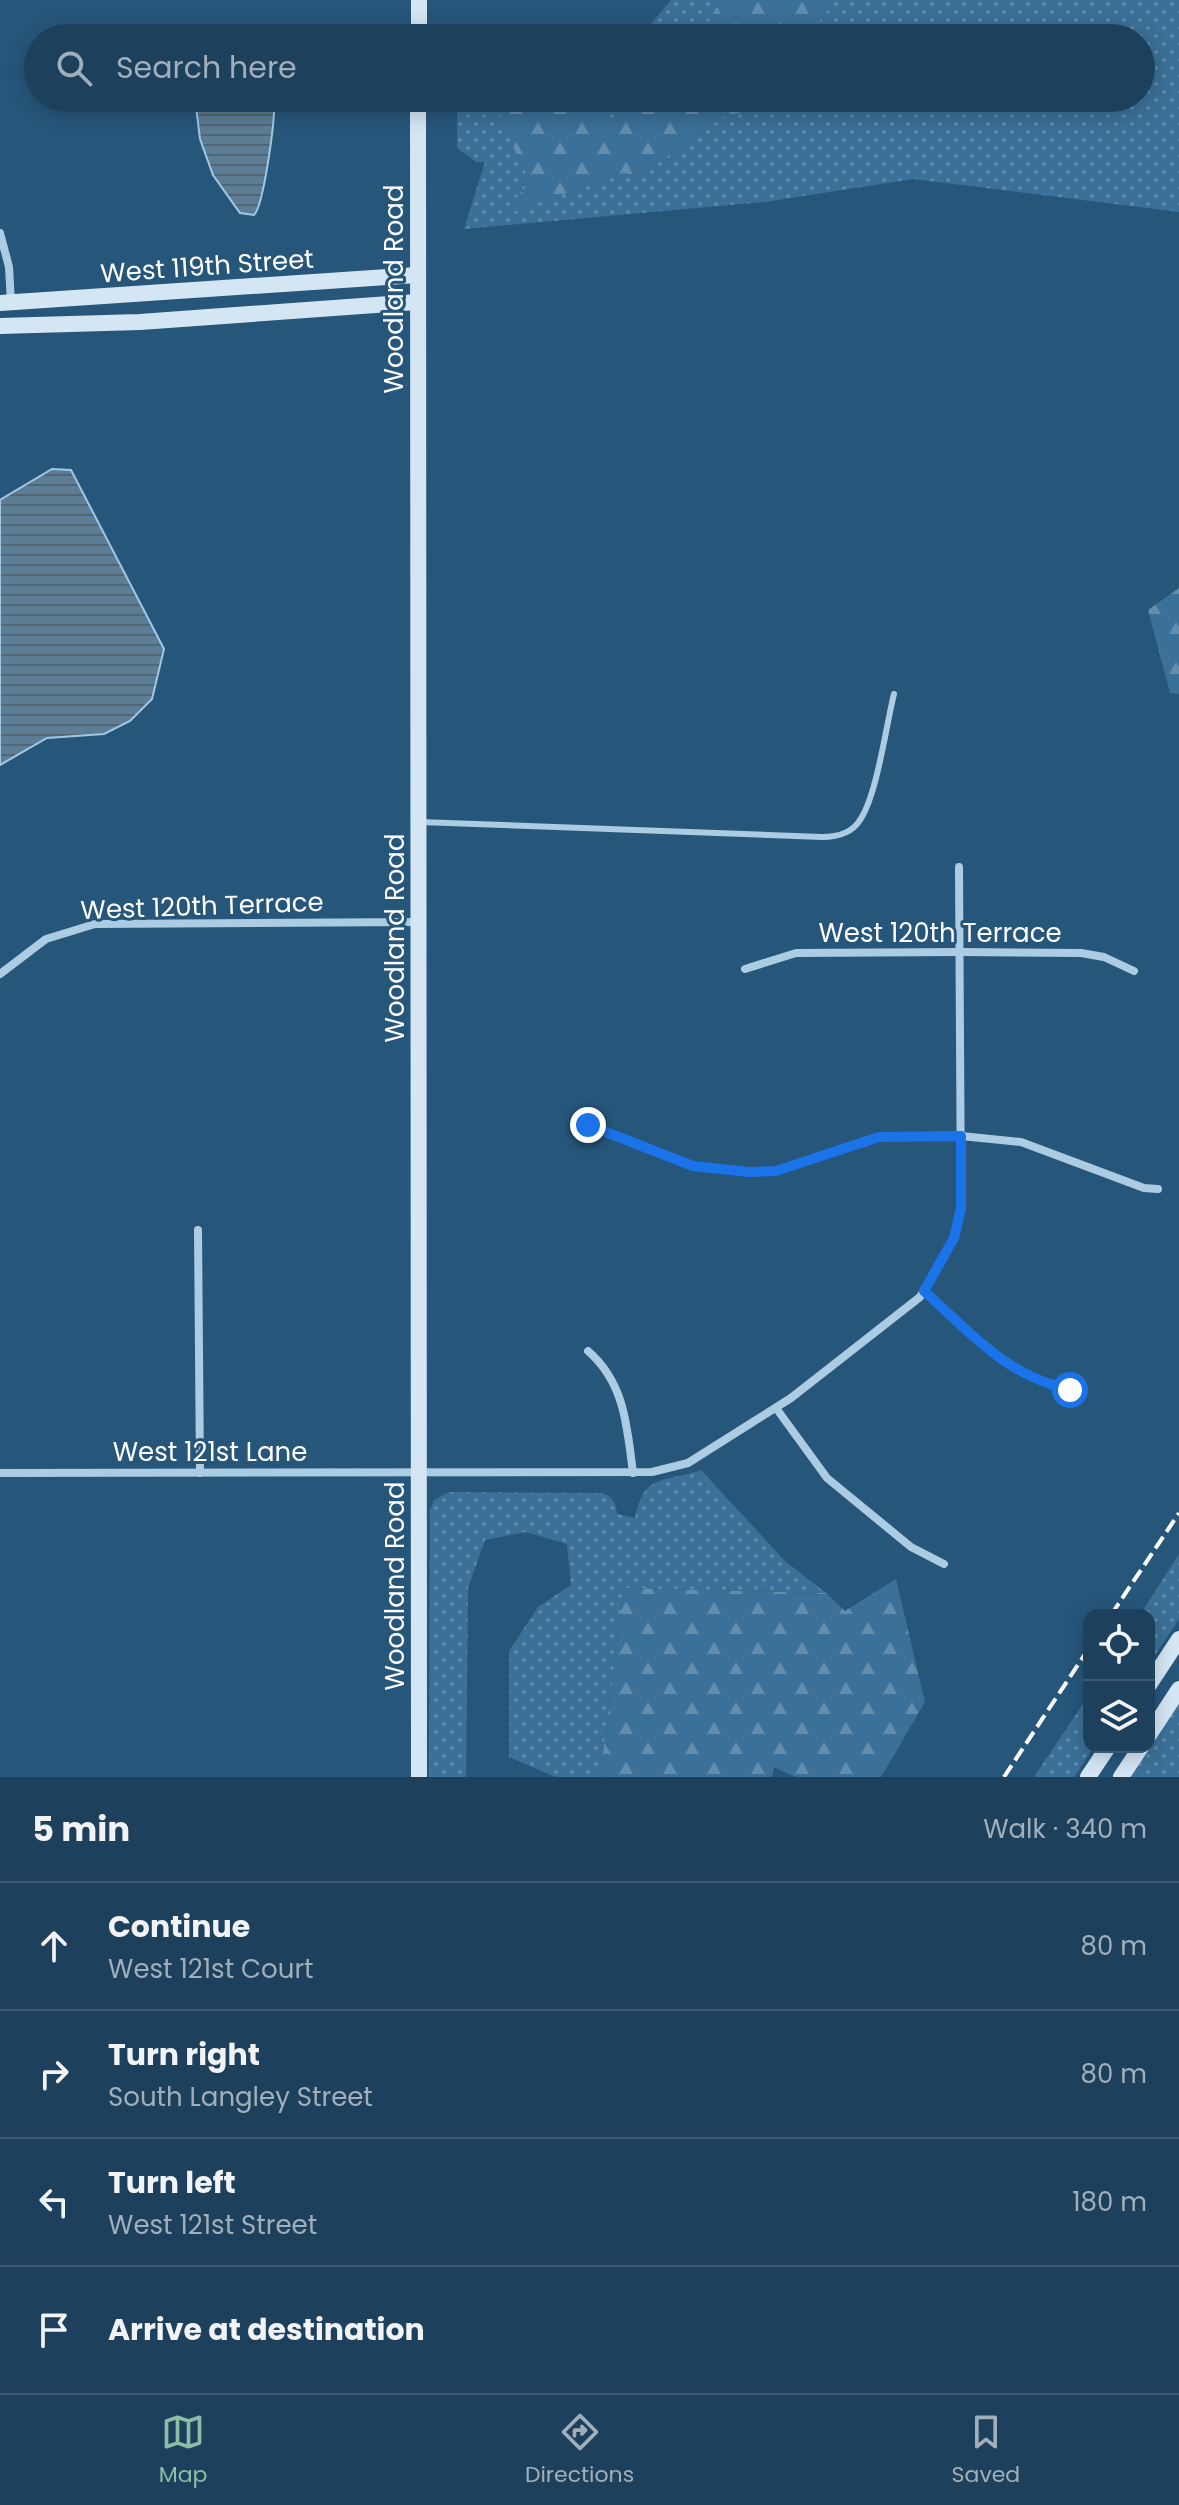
<!DOCTYPE html>
<meta charset="utf-8">
<style>
:root{--surface:#1d405c;--page:#2a4b65;--text:#f1f3f6;--muted:#a0afbb;--line:#3b5972;--accent:#8abfa5}
body{margin:0;font-family:Poppins,sans-serif;background:var(--page);color:var(--text)}
.controls{position:absolute;right:24px;bottom:24px;display:grid;overflow:hidden;border-radius:16px;box-shadow:0 4px 20px #0003}
.controls button{width:72px;height:72px;display:grid;place-items:center;padding:0;border:0;border-bottom:2px solid var(--line);background:var(--surface);color:var(--text);font:40px sans-serif}
.stop{position:absolute;width:24px;height:24px;margin:-18px;border:6px solid #1a73e8;border-radius:50%;background:#fff}
.stop.end{background:#1a73e8;border-color:#fff;box-shadow:0 2px 8px #0008}
.list{margin:0;padding:0;list-style:none}
h2{display:flex;justify-content:space-between;align-items:center;height:104px;margin:0;padding:0 32px;font-size:34px}
h2 small{font-size:26px;font-weight:400;color:var(--muted)}
.list li{display:grid;grid-template-columns:52px 1fr auto;gap:24px;align-items:center;box-sizing:border-box;height:128px;padding:0 32px;border-top:2px solid var(--line)}
.list b{display:block;font-size:30px;white-space:nowrap}
.list p{margin:0;font-size:26px;white-space:nowrap;color:var(--muted)}
.list em{font-size:26px;font-style:normal;color:var(--muted)}
.icon{flex:none;width:44px;height:44px;fill:none;stroke:currentColor;stroke-width:2;stroke-linecap:round;stroke-linejoin:round}
.map{position:relative;flex:none;width:1179px;height:1777px;overflow:hidden}
.search{position:absolute;background:var(--surface);box-shadow:0 4px 20px #0003;left:24px;right:24px;top:24px;height:88px;display:flex;align-items:center;gap:20px;box-sizing:border-box;padding:0 28px;border-radius:44px;color:var(--muted);font-size:30px}
.sheet{height:616px;background:var(--surface)}
nav{display:flex;justify-content:space-around;align-items:center;box-sizing:border-box;height:112px;border-top:2px solid var(--line);background:var(--surface);font-size:22px;color:var(--muted)}
nav a{display:grid;justify-items:center;gap:4px}
nav .on{color:var(--accent)}
.map>svg:first-child{display:block}
.grass{fill:url(#grass-dots);fill-rule:evenodd}
.forest{fill:url(#forest-firs)}
.water{fill:url(#water-rules);stroke:#a0c8e4;stroke-width:2}
.lines{fill:none;stroke-linecap:round;stroke-linejoin:round}
.lane{stroke:#abcce3;stroke-width:6}
.street{stroke:#abcce3;stroke-width:8}
.secondary{stroke:#d4e6f4;stroke-width:16}
.rail{stroke:#fff;stroke-width:4;stroke-dasharray:14 6;stroke-linecap:butt}
.route{stroke:#1a73e8;stroke-width:10}
.labels{text-anchor:middle;stroke-width:6;stroke-linejoin:round;paint-order:stroke}
.street-label{font-size:26px;fill:#fff;stroke:#27567b}
</style>
<div class="map">
<svg width="1179" height="1777" viewBox="0 0 1179 1777">
<defs>
<pattern id="grass-dots" width="8" height="8" patternUnits="userSpaceOnUse" patternTransform="scale(2)"><rect width="8" height="8" fill="#3b7098"/><path d="M2 2h.1M6 6h.1" fill="none" stroke="#628dad" stroke-width="1.8" stroke-linecap="round"/></pattern>
<pattern id="forest-firs" width="22" height="20" patternUnits="userSpaceOnUse" patternTransform="scale(2)"><rect width="22" height="20" fill="#3b7098"/><path d="M5 1l3.5 6h-7zM16 11l3.5 6h-7z" fill="#628dad"/></pattern>
<pattern id="water-rules" width="6" height="5" patternUnits="userSpaceOnUse" patternTransform="scale(2)"><rect width="6" height="5" fill="#5b7d96"/><path d="M0 2.5h6" fill="none" stroke="#546471"/></pattern>
</defs>
<rect width="100%" height="100%" fill="#27567b"/>
<g class="grass">
<path d="M671,0H1179V212L913,179L765,202L464,229L485,162H476L457,148V98H600L614,105L616,98H1141V38H639ZM721,118L639,176L623,173L501,216L530,182L518,155Z"/>
<path d="M701,1470L785,1561L826,1593L624,1588L600,1777H555L509,1757V1651L538,1607L571,1585L567,1544L526,1532L485,1540L468,1588L466,1777H429L430,1510L434,1500L449,1492L601,1493C613,1496 616,1503 617,1514L635,1518C644,1473 662,1483 701,1470Z"/>
<polygon points="1179,1554 1179,1619 1149,1664 1149,1615 1140,1615"/>
<polygon points="1179,1690 1179,1777 1121,1777 1141,1747 1149,1747 1149,1735"/>
<polygon points="1089,1695 1089,1747 1094,1747 1074,1777 1034,1777"/>
</g>
<g class="forest">
<path d="M721,0H833C812,53 746,38 699,38Z"/>
<polygon points="539,98 553,98 614,120 641,98 764,98 761,107 723,117 639,176 623,173 500,217 530,182 499,116"/>
<polygon points="1179,588 1179,694 1170,693 1148,610"/>
<polygon points="896,1579 925,1702 881,1777 795,1777 774,1767 772,1777 600,1777 624,1588 826,1593 845,1611"/>
</g>
<g class="water">
<path d="M195,98H274C276,115 264,205 254,215L240,213L213,175L200,139Z"/>
<polygon points="52,469 71,470 164,649 152,699 130,721 104,734 47,738 0,765 0,500"/>
</g>
<g class="lines">
<path class="lane" d="M420,822L822,837C836,837 852,833 860,820C877,795 886,726 894,694"/>
<g class="street">
<polyline points="0,233 9,267 11,303"/>
<polyline points="745,969 796,953 959,952 1081,953 1104,957 1134,971"/>
<polyline points="0,974 46,939 95,924 418,922"/>
<polyline points="588,1125 693,1166 749,1172 776,1171 879,1137 961,1136 1021,1142 1144,1188 1158,1189"/>
<polyline points="198,1230 200,1473"/>
<path d="M924,1291C973,1335 1003,1374 1070,1390"/>
<path d="M588,1351C625,1383 627,1427 633,1473"/>
<polyline points="776,1408 827,1478 911,1547 944,1564"/>
<polyline points="0,1473 652,1472 688,1463 791,1398 920,1297 954,1238 961,1208 959,867"/>
</g>
<g class="secondary">
<polyline points="419,0 419,38"/>
<polyline points="418,98 419,1777"/>
<polyline points="0,303 417,275"/>
<polyline points="0,326 140,322 417,302"/>
<polyline points="1149,1685 1179,1639"/>
<polyline points="1149,1735 1179,1689"/>
<polyline points="1088,1777 1108,1747"/>
<polyline points="1121,1777 1141,1747"/>
</g>
<g class="rail">
<polyline points="1111,1615 1179,1513"/>
<polyline points="1004,1777 1089,1648"/>
</g>
</g>
<g class="lines">
<path class="route" d="M588,1125L693,1166L749,1172L776,1171L879,1137L961,1136V1208L954,1238L924,1291C972,1334 1004,1374 1070,1390"/>
</g>
<g class="labels">
<g class="street-label">
<text transform="translate(207 266) rotate(-4)" y="9">West 119th Street</text>
<text transform="translate(394 289) rotate(-90)" y="9">Woodland Road</text>
<text transform="translate(202 906) rotate(-2)" y="9">West 120th Terrace</text>
<text x="940" y="942">West 120th Terrace</text>
<text transform="translate(395 938) rotate(-90)" y="9">Woodland Road</text>
<text x="210" y="1461">West 121st Lane</text>
<text transform="translate(395 1586) rotate(-90)" y="9">Woodland Road</text>
</g>
</g>
</svg>
<div class="controls">
<button><svg class="icon" aria-label="locate" viewBox="0 0 24 24"><circle cx="12" cy="12" r="6"/><path d="M12 2v4M12 18v4M2 12h4M18 12h4"/></svg></button>
<button><svg class="icon" aria-label="layers" viewBox="0 0 24 24"><path d="M12 4l9 5-9 5-9-5zM3 14l9 5 9-5"/></svg></button>
</div>
<div class="stop" style="left:1070px;top:1390px"></div>
<div class="stop end" style="left:588px;top:1125px"></div>
<div class="search"><svg class="icon" aria-label="search" viewBox="0 0 24 24"><circle cx="10" cy="10" r="6"/><path d="M15 15l6 6"/></svg>Search here</div>
</div>
<section class="sheet">
<h2>5 min<small>Walk · 340 m</small></h2>
<ul class="list">
<li><svg class="icon" aria-label="ahead" viewBox="0 0 24 24"><path d="M12 20V5M6 11l6-6 6 6"/></svg><div><b>Continue</b><p>West 121st Court</p></div><em>80 m</em></li>
<li><svg class="icon" aria-label="right" viewBox="0 0 24 24"><path d="M7 20v-9h11M14 6l5 5-5 5"/></svg><div><b>Turn right</b><p>South Langley Street</p></div><em>80 m</em></li>
<li><svg class="icon" aria-label="left" viewBox="0 0 24 24"><path d="M17 20v-9H6M10 6l-5 5 5 5"/></svg><div><b>Turn left</b><p>West 121st Street</p></div><em>180 m</em></li>
<li><svg class="icon" aria-label="arrive" viewBox="0 0 24 24"><path d="M6 21V4h12l-3 4 3 4H6"/></svg><div><b>Arrive at destination</b></div></li>
</ul>
</section>
<nav>
<a class="on"><svg class="icon" aria-label="map" viewBox="0 0 24 24"><path d="M3 6l6-2 6 2 6-2v14l-6 2-6-2-6 2zM9 4v14M15 6v14"/></svg>Map</a>
<a><svg class="icon" aria-label="directions" viewBox="0 0 24 24"><path d="M12 3l9 9-9 9-9-9zM9 14v-3h6M13 9l2 2-2 2"/></svg>Directions</a>
<a><svg class="icon" aria-label="saved" viewBox="0 0 24 24"><path d="M7 4h10v16l-5-4-5 4z"/></svg>Saved</a>
</nav>
